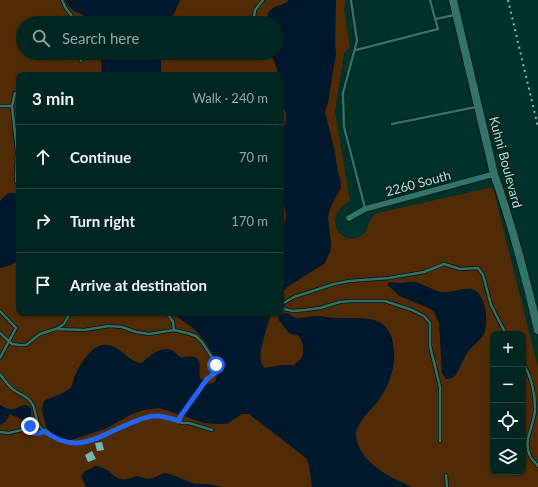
<!DOCTYPE html>
<meta charset="utf-8">
<style>
:root{--surface:#002621;--page:#0a2e2a;--text:#f1f3f6;--muted:#95a5a5;--line:#22433f}
body{margin:0;font-family:Lato,sans-serif;background:var(--page);color:var(--text)}
.controls{position:absolute;right:12px;bottom:12px;display:grid;overflow:hidden;border-radius:8px;box-shadow:0 1px 3px #0004}
.controls button{width:36px;height:36px;display:grid;place-items:center;padding:0;border:0;border-bottom:1px solid var(--line);background:var(--surface);color:var(--text);font:20px sans-serif}
.stop{position:absolute;width:12px;height:12px;margin:-9px;border:3px solid #2563eb;border-radius:50%;background:#fff}
.stop.end{background:#2563eb;border-color:#fff;box-shadow:0 1px 4px #0008}
.list{margin:0;padding:0;list-style:none}
h2{display:flex;justify-content:space-between;align-items:center;height:52px;margin:0;padding:0 16px;font-size:17px}
h2 small{font-size:13px;font-weight:400;color:var(--muted)}
.list li{display:grid;grid-template-columns:26px 1fr auto;gap:12px;align-items:center;box-sizing:border-box;height:64px;padding:0 16px;border-top:1px solid var(--line)}
.list b{display:block;font-size:15px;white-space:nowrap}
.list em{font-size:13px;font-style:normal;color:var(--muted)}
.icon{flex:none;width:22px;height:22px;fill:none;stroke:currentColor;stroke-width:2;stroke-linecap:round;stroke-linejoin:round}
.map{position:relative;flex:none;width:538px;height:487px;overflow:hidden}
.search{position:absolute;background:var(--surface);box-shadow:0 1px 3px #0004;left:16px;top:16px;width:268px;height:44px;display:flex;align-items:center;gap:10px;box-sizing:border-box;padding:0 14px;border-radius:22px;color:var(--muted);font-size:15px}
.panel{position:absolute;background:var(--surface);box-shadow:0 1px 3px #0004;left:16px;top:72px;width:268px;height:244px;border-radius:8px}
.map>svg:first-child{display:block}
.green{fill:#502b05;fill-rule:evenodd}
.water{fill:#00182b}
.building{fill:#73b5b9}
.lines{fill:none;stroke-linecap:round;stroke-linejoin:round}
.lane-casing{stroke:#041713;stroke-width:4}
.street-casing{stroke:#041713;stroke-width:7}
.secondary-casing{stroke:#041713;stroke-width:10}
.lane{stroke:#347368;stroke-width:2.5}
.street{stroke:#347368;stroke-width:5.5}
.secondary{stroke:#347368;stroke-width:8}
.rail{stroke:#96b8b2;stroke-width:2;stroke-dasharray:2 4;stroke-linecap:butt}
.route{stroke:#2563eb;stroke-width:5}
.labels{text-anchor:middle;stroke-width:4;stroke-linejoin:round;paint-order:stroke}
.street-label{font-size:13px;fill:#bfddd7;stroke:#042721}
</style>
<div class="map">
<svg width="538" height="487" viewBox="0 0 538 487">
<rect width="100%" height="100%" fill="#00322c"/>
<path class="green" d="M0,0H346L344,10L350,47L344,53L335,112L350,201C320,216 341,250 362,235C367,232 367,227 369,222C371,218 374,215 377,213L493,187L538,368V487H0ZM23,23H277V53H23ZM19,75H281V313H19ZM493,334H523V472H493Z"/>
<g class="water">
<polygon points="65,0 180,0 170,23 91,23 90,19 73,10 68,6"/>
<path d="M288,0H336L335,43L336,54L330,90L329,99L325,112L335,152L338,173L341,182V187L330,209L328,217L331,244L330,252L325,263L286,288L281,294V227H283L285,222L286,214L281,188V135L286,121V113L281,100V75H278L277,69L271,53H277V23H267C266,7 275,8 287,2Z"/>
<polygon points="97,53 161,53 161,75 102,75 101,59"/>
<polygon points="8,193 14,193 19,198 19,260 11,265 0,268 0,201"/>
<path d="M390,282C393,282 397,283 400,283C405,283 410,281 415,282C425,284 433,292 444,292C454,293 467,285 476,291C486,297 489,325 484,334C479,342 470,347 466,355C460,364 458,380 446,379L442,373L439,323L434,312L429,308L399,296L387,284Z"/>
<path d="M173,313H271C269,326 253,359 265,368L281,365H294L300,360L303,354V346L301,339L297,335L290,334L278,319L279,316C281,315 283,313 285,313C289,313 292,317 296,318C303,319 310,316 317,316C325,316 332,319 341,318C364,318 389,315 393,344C397,364 390,385 378,401C371,410 355,424 356,436C359,463 391,478 412,487H312L309,465L306,458L249,414H242L227,424H216L204,423L159,408L144,410L132,414L105,429L71,440H63L53,434L46,427L42,410L44,401C51,397 62,395 69,389C73,386 73,380 75,375C81,364 92,343 107,345C121,346 128,362 142,363C148,356 163,345 173,351C175,352 178,356 180,357C184,358 190,355 194,357C203,360 198,371 200,378L209,384L215,382L219,370C214,356 207,342 196,331C189,324 180,320 173,313Z"/>
<path d="M0,405C3,406 6,409 9,409C18,411 24,399 31,409V417L23,420L10,414L5,422L0,425Z"/>
<path d="M95,466C115,467 111,487 137,476L147,479L153,478L164,473L170,474L195,484H208L222,487H86L81,476L84,472Z"/>
</g>
<g class="building">
<polygon points="102,442 104,450 97,451 95,443"/>
<polygon points="92,451 96,459 88,462 85,455"/>
</g>
<g class="lines">
<defs>
<g id="lane">
<polyline points="62,0 65,7 77,23"/>
<polyline points="351,0 357,41 343,93 344,127 365,208"/>
<polyline points="436,19 454,15"/>
<polyline points="253,23 255,10 263,0"/>
<polyline points="356,50 438,29 430,0"/>
<polyline points="79,53 81,61"/>
<polyline points="0,106 12,106 15,93"/>
<polyline points="12,106 17,151 16,181 19,186"/>
<polyline points="392,124 476,107"/>
<polyline points="0,311 16,328 0,358"/>
<polyline points="167,313 173,322 174,330"/>
<polyline points="56,329 84,330 109,326 122,327 136,332 149,334 174,330 187,333 196,336 202,342 217,365 217,371 207,379 180,417 179,421 181,423 189,423 212,430"/>
<polyline points="0,333 12,344 19,345 26,345 40,334 56,329 64,324 70,313"/>
<path d="M523,362C530,375 535,392 535,407C536,423 522,440 530,456C532,460 535,462 538,466"/>
<path d="M0,374C4,380 8,386 14,390C19,394 27,396 31,402C38,411 33,420 42,429C46,434 51,437 57,439C89,455 121,422 152,416C161,415 170,418 179,421"/>
<polyline points="36,422 30,426 30,430 37,434 44,431"/>
<polyline points="0,432 9,433 30,428"/>
<polyline points="440,441 440,387 430,346 430,323 424,316 412,310 385,301 351,301 340,302 320,308 305,310 293,311 284,309 282,304 294,297 334,284 349,281 389,278 424,272 444,264 460,269 478,268 483,275 491,305 506,334"/>
<polyline points="446,475 447,487"/>
</g>
<polyline id="street" points="349,218 365,209 494,174"/>
<path id="secondary" d="M453,0L494,174C512,225 526,278 538,330"/>
</defs>
<use href="#lane" class="lane-casing"/>
<use href="#street" class="street-casing"/>
<use href="#secondary" class="secondary-casing"/>
<use href="#lane" class="lane"/>
<use href="#street" class="street"/>
<use href="#secondary" class="secondary"/>
<polyline class="rail" points="508,0 538,127"/>
</g>
<g class="lines">
<path class="route" d="M30,426V430C34,435 39,434 44,431C77,456 99,436 131,423C139,420 147,416 155,416C163,415 171,419 179,421L180,417L207,379L216,372V365"/>
</g>
<g class="labels">
<g class="street-label">
<text transform="translate(506 162) rotate(75)" y="5">Kuhni Boulevard</text>
<text transform="translate(418 183) rotate(-15)" y="5">2260 South</text>
</g>
</g>
</svg>
<div class="controls">
<button>+</button>
<button>−</button>
<button><svg class="icon" aria-label="locate" viewBox="0 0 24 24"><circle cx="12" cy="12" r="6"/><path d="M12 2v4M12 18v4M2 12h4M18 12h4"/></svg></button>
<button><svg class="icon" aria-label="layers" viewBox="0 0 24 24"><path d="M12 4l9 5-9 5-9-5zM3 14l9 5 9-5"/></svg></button>
</div>
<div class="stop" style="left:216px;top:365px"></div>
<div class="stop end" style="left:30px;top:426px"></div>
<div class="search"><svg class="icon" aria-label="search" viewBox="0 0 24 24"><circle cx="10" cy="10" r="6"/><path d="M15 15l6 6"/></svg>Search here</div>
<section class="panel">
<h2>3 min<small>Walk · 240 m</small></h2>
<ul class="list">
<li><svg class="icon" aria-label="ahead" viewBox="0 0 24 24"><path d="M12 20V5M6 11l6-6 6 6"/></svg><div><b>Continue</b></div><em>70 m</em></li>
<li><svg class="icon" aria-label="right" viewBox="0 0 24 24"><path d="M7 20v-9h11M14 6l5 5-5 5"/></svg><div><b>Turn right</b></div><em>170 m</em></li>
<li><svg class="icon" aria-label="arrive" viewBox="0 0 24 24"><path d="M6 21V4h12l-3 4 3 4H6"/></svg><div><b>Arrive at destination</b></div></li>
</ul>
</section>
</div>
